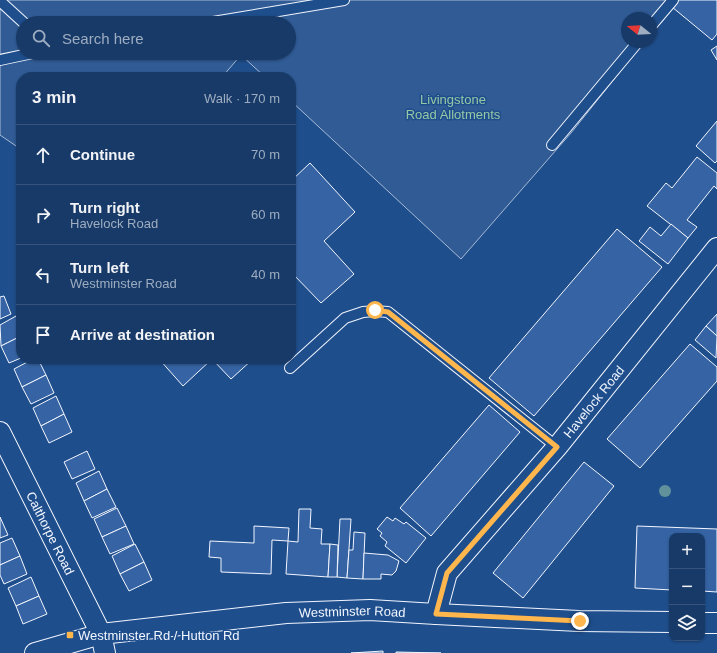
<!DOCTYPE html>
<meta charset="utf-8">
<style>
:root{--surface:#173a69;--page:#244571;--text:#f1f3f6;--muted:#9eadc0;--line:#36547d}
body{margin:0;font-family:Helvetica,sans-serif;background:var(--page);color:var(--text)}
.controls{position:absolute;right:12px;bottom:12px;display:grid;overflow:hidden;border-radius:8px;box-shadow:0 1px 3px #0004}
.controls button{width:36px;height:36px;display:grid;place-items:center;padding:0;border:0;border-bottom:1px solid var(--line);background:var(--surface);color:var(--text);font:20px sans-serif}
.compass{position:absolute;left:621px;top:12px;width:36px;height:36px;border-radius:50%;background:var(--surface);box-shadow:0 1px 3px #0004;rotate:288deg}
.stop{position:absolute;width:12px;height:12px;margin:-9px;border:3px solid #ffb74d;border-radius:50%;background:#fff}
.stop.end{background:#ffb74d;border-color:#fff;box-shadow:0 1px 4px #0008}
.list{margin:0;padding:0;list-style:none}
h2{display:flex;justify-content:space-between;align-items:center;height:52px;margin:0;padding:0 16px;font-size:17px}
h2 small{font-size:13px;font-weight:400;color:var(--muted)}
.list li{display:grid;grid-template-columns:26px 1fr auto;gap:12px;align-items:center;box-sizing:border-box;height:60px;padding:0 16px;border-top:1px solid var(--line)}
.list b{display:block;font-size:15px;white-space:nowrap}
.list p{margin:0;font-size:13px;white-space:nowrap;color:var(--muted)}
.list em{font-size:13px;font-style:normal;color:var(--muted)}
.icon{flex:none;width:22px;height:22px;fill:none;stroke:currentColor;stroke-width:2;stroke-linecap:round;stroke-linejoin:round}
.map{position:relative;flex:none;width:717px;height:653px;overflow:hidden}
.search{position:absolute;background:var(--surface);box-shadow:0 1px 3px #0004;left:16px;top:16px;width:280px;height:44px;display:flex;align-items:center;gap:10px;box-sizing:border-box;padding:0 14px;border-radius:22px;color:var(--muted);font-size:15px}
.panel{position:absolute;background:var(--surface);box-shadow:0 1px 3px #0004;left:16px;top:72px;width:280px;height:292px;border-radius:16px}
.map>svg:first-child{display:block}
.green{fill:#305b95;stroke:#a8bbd7;fill-rule:evenodd}
.building{fill:#3563a3;stroke:#f2f6ff}
.lines{fill:none;stroke-linecap:round;stroke-linejoin:round}
.lane-casing{stroke:#f2f6ff;stroke-width:12}
.street-casing{stroke:#f2f6ff;stroke-width:22}
.lane{stroke:#1f4e8c;stroke-width:10}
.street{stroke:#1f4e8c;stroke-width:20}
.tree{fill:#61919a}
.route{stroke:#ffb74d;stroke-width:5}
.poi-dot{fill:#ffb74d;stroke:#1f4e8c;stroke-width:1.5}
.labels{text-anchor:middle;stroke-width:3;stroke-linejoin:round;paint-order:stroke}
.park-label{font-size:13px;fill:#97c8a6;stroke:#1f4e8c}
.street-label{font-size:13px;fill:#f2f6ff;stroke:#1f4e8c}
.poi-label{font-size:13px;fill:#f2f6ff;stroke:#1f4e8c;text-anchor:start}
</style>
<div class="map">
<svg width="717" height="653" viewBox="0 0 717 653">
<rect width="100%" height="100%" fill="#1f4e8c"/>
<path class="green" d="M0,0H677L651,33V18H627V42H644L571,133L461,259L291,101V77H265L241,55L222,77H21V150L19,148L0,135ZM23,23H289V53H23Z"/>
<g class="building">
<polygon points="677,0 717,0 717,34 712,40 672,7"/>
<polygon points="717,46 717,60 711,50"/>
<polygon points="717,121 717,161 715,163 696,146"/>
<polygon points="697,157 717,173 717,189 714,186 687,220 697,227 688,238 647,206 666,183 672,188"/>
<polygon points="310,163 355,212 324,241 354,274 321,303 291,272 291,181"/>
<polygon points="671,224 688,238 668,264 639,241 650,227 661,236"/>
<polygon points="617,229 662,267 534,416 489,378"/>
<polygon points="4,296 11,314 0,319 0,297"/>
<polygon points="717,314 717,336 706,326"/>
<polygon points="16,316 21,328 21,336 1,346 0,325"/>
<polygon points="706,326 717,336 716,358 695,340"/>
<polygon points="21,336 21,358 9,363 1,346"/>
<polygon points="690,344 717,367 717,381 640,468 607,439"/>
<polygon points="33,359 38,359 46,375 22,387 14,369"/>
<polygon points="159,359 212,359 183,386"/>
<polygon points="212,359 253,359 231,379"/>
<polygon points="46,375 54,393 31,404 22,387"/>
<polygon points="56,396 64,414 41,426 33,408"/>
<polygon points="489,405 520,432 431,536 400,508"/>
<polygon points="64,414 72,432 49,443 41,426"/>
<polygon points="87,451 95,469 72,479 64,462"/>
<polygon points="584,462 614,486 523,598 493,573"/>
<polygon points="99,471 107,489 84,501 76,483"/>
<polygon points="107,489 116,507 92,518 84,501"/>
<polygon points="117,508 126,526 102,537 94,519"/>
<polygon points="299,509 311,509 310,528 322,529 321,544 330,544 328,577 286,574 288,541 298,542"/>
<polygon points="0,517 8,535 0,538"/>
<polygon points="387,517 393,521 395,518 404,524 406,522 426,538 406,563 385,546 387,542 380,536 382,533 377,529"/>
<polygon points="340,519 351,519 347,578 337,577"/>
<polygon points="126,526 134,544 110,554 102,537"/>
<polygon points="254,526 289,528 288,541 272,540 271,574 221,572 221,558 209,557 210,541 254,543"/>
<polygon points="637,526 717,529 717,592 702,591 702,536 672,536 672,590 635,588"/>
<polygon points="354,532 365,533 363,579 347,578 349,550 353,550"/>
<polygon points="12,538 20,556 0,565 0,543"/>
<polygon points="135,544 144,562 120,574 112,556"/>
<polygon points="330,544 338,545 337,577 328,577"/>
<polygon points="364,553 388,555 399,561 396,571 392,575 381,574 381,579 363,579"/>
<polygon points="20,556 27,574 4,584 0,575 0,565"/>
<polygon points="144,562 152,580 129,591 120,574"/>
<polygon points="31,577 39,596 16,606 8,588"/>
<polygon points="39,596 47,614 23,624 16,606"/>
<polygon points="383,651 383,653 351,653"/>
<polygon points="396,652 441,653 396,653"/>
</g>
<g class="lines">
<defs>
<g id="lane">
<polyline points="0,1 24,23"/>
<polyline points="207,23 344,0"/>
<polyline points="651,26 673,0"/>
<polyline points="0,60 33,53"/>
<polyline points="552,145 638,42"/>
<polyline points="290,368 345,318 363,312 375,311 388,312 557,447"/>
</g>
<g id="street">
<path id="s1" d="M0,432L101,634L105,653"/>
<path id="s2" d="M436,614L447,573L557,447L717,248"/>
<polyline points="702,623 717,623"/>
<path id="s3" d="M35,653L101,634L286,613L370,610L436,614L579,621L672,622"/>
</g>
</defs>
<use href="#lane" class="lane-casing"/>
<use href="#street" class="street-casing"/>
<use href="#lane" class="lane"/>
<use href="#street" class="street"/>
</g>
<circle class="tree" cx="665" cy="491" r="6"/>
<g class="lines">
<polyline class="route" points="375,310 388,312 557,447 447,573 436,614 580,621"/>
</g>
<rect class="poi-dot" x="66" y="631" width="8" height="8" rx="2"/>
<g class="labels">
<g class="park-label">
<text x="453" y="104">Livingstone<tspan x="453" dy="15">Road Allotments</tspan></text>
</g>
<g class="street-label">
<text dy="5" stroke="none"><textPath href="#s2" startOffset="268">Havelock Road</textPath></text>
<text dy="5" stroke="none"><textPath href="#s1" startOffset="113">Calthorpe Road</textPath></text>
<text dy="5" stroke="none"><textPath href="#s3" startOffset="321">Westminster Road</textPath></text>
</g>
<g class="poi-label">
<text x="78" y="640">Westminster Rd / Hutton Rd</text>
</g>
</g>
</svg>
<div class="controls">
<button>+</button>
<button>−</button>
<button><svg class="icon" aria-label="layers" viewBox="0 0 24 24"><path d="M12 4l9 5-9 5-9-5zM3 14l9 5 9-5"/></svg></button>
</div>
<svg class="compass" viewBox="-18 -18 36 36"><path d="M0-13l5 13h-10z" fill="#e53935"/><path d="M0 13l5-13h-10z" fill="#9eadc0"/></svg>
<div class="stop" style="left:375px;top:310px"></div>
<div class="stop end" style="left:580px;top:621px"></div>
<div class="search"><svg class="icon" aria-label="search" viewBox="0 0 24 24"><circle cx="10" cy="10" r="6"/><path d="M15 15l6 6"/></svg>Search here</div>
<section class="panel">
<h2>3 min<small>Walk · 170 m</small></h2>
<ul class="list">
<li><svg class="icon" aria-label="ahead" viewBox="0 0 24 24"><path d="M12 20V5M6 11l6-6 6 6"/></svg><div><b>Continue</b></div><em>70 m</em></li>
<li><svg class="icon" aria-label="right" viewBox="0 0 24 24"><path d="M7 20v-9h11M14 6l5 5-5 5"/></svg><div><b>Turn right</b><p>Havelock Road</p></div><em>60 m</em></li>
<li><svg class="icon" aria-label="left" viewBox="0 0 24 24"><path d="M17 20v-9H6M10 6l-5 5 5 5"/></svg><div><b>Turn left</b><p>Westminster Road</p></div><em>40 m</em></li>
<li><svg class="icon" aria-label="arrive" viewBox="0 0 24 24"><path d="M6 21V4h12l-3 4 3 4H6"/></svg><div><b>Arrive at destination</b></div></li>
</ul>
</section>
</div>
